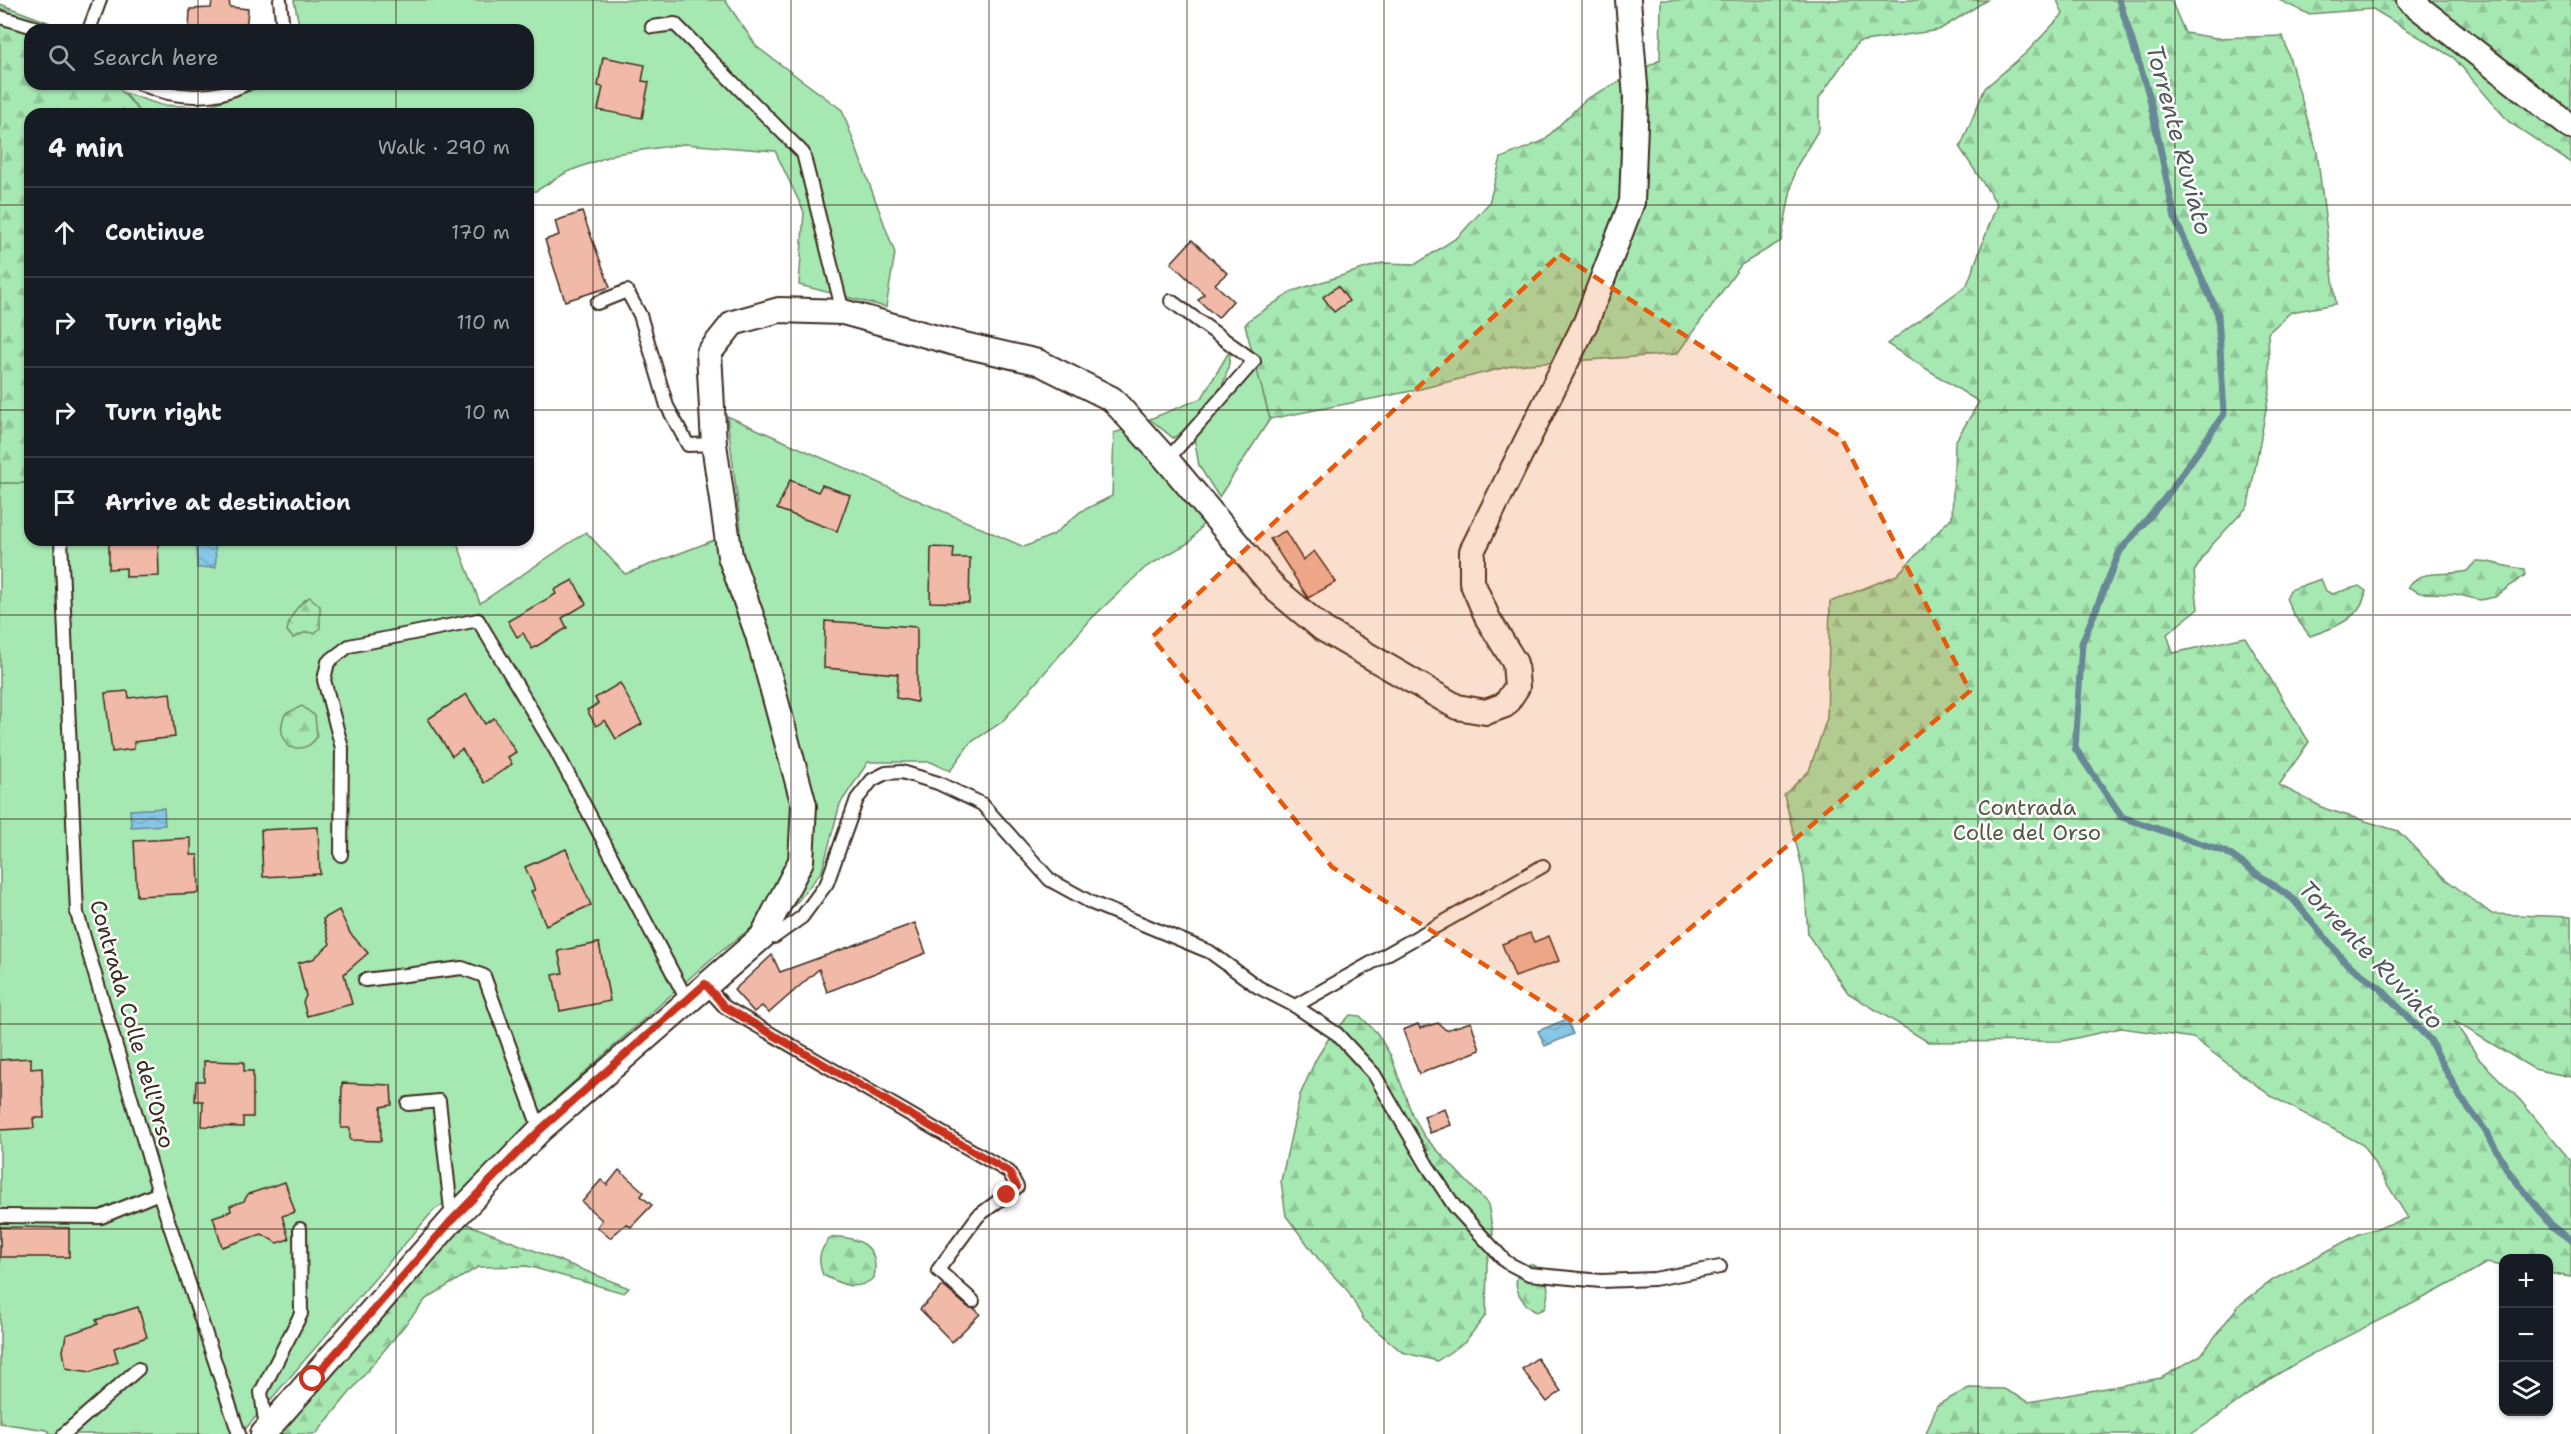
<!DOCTYPE html>
<meta charset="utf-8">
<style>
:root{--surface:#171b24;--page:#20242c;--text:#f1f3f6;--muted:#9ea1a6;--line:#363941}
body{margin:0;font-family:"Shantell Sans",sans-serif;background:var(--page);color:var(--text)}
.controls{position:absolute;right:18px;bottom:18px;display:grid;overflow:hidden;border-radius:12px;box-shadow:0 2px 4px #0004}
.controls button{width:54px;height:54px;display:grid;place-items:center;padding:0;border:0;border-bottom:2px solid var(--line);background:var(--surface);color:var(--text);font:30px sans-serif}
.stop{position:absolute;width:18px;height:18px;margin:-14px;border:4px solid #c8321e;border-radius:50%;background:#fff}
.stop.end{background:#c8321e;border-color:#fff;box-shadow:0 2px 6px #0008}
.list{margin:0;padding:0;list-style:none}
h2{display:flex;justify-content:space-between;align-items:center;height:78px;margin:0;padding:0 24px;font-size:26px}
h2 small{font-size:20px;font-weight:400;color:var(--muted)}
.list li{display:grid;grid-template-columns:39px 1fr auto;gap:18px;align-items:center;box-sizing:border-box;height:90px;padding:0 24px;border-top:2px solid var(--line)}
.list b{display:block;font-size:22px;white-space:nowrap}
.list em{font-size:20px;font-style:normal;color:var(--muted)}
.icon{flex:none;width:33px;height:33px;fill:none;stroke:currentColor;stroke-width:2;stroke-linecap:round;stroke-linejoin:round}
.map{position:relative;flex:none;width:2571px;height:1434px;overflow:hidden}
.search{position:absolute;background:var(--surface);box-shadow:0 2px 4px #0004;left:24px;top:24px;width:510px;height:66px;display:flex;align-items:center;gap:15px;box-sizing:border-box;padding:0 21px;border-radius:18px;color:var(--muted);font-size:22px}
.panel{position:absolute;background:var(--surface);box-shadow:0 2px 4px #0004;left:24px;top:108px;width:510px;height:438px;border-radius:18px}
.map>svg:first-child{display:block}
.grass{fill:#a6e8b2;stroke:#708968;stroke-width:1.5}
.forest{fill:url(#forest-firs);stroke:#708968;stroke-width:1.5}
.water{fill:url(#water-waves);stroke:#688896;stroke-width:1.5}
.lines{fill:none;stroke-linecap:round;stroke-linejoin:round}
.stream{stroke:#688896;stroke-width:7}
.building{fill:#f1b9a8;stroke:#3b2a1e;stroke-width:1.5}
.service-casing{stroke:#3b2a1e;stroke-width:16}
.minor-casing{stroke:#3b2a1e;stroke-width:28}
.service{stroke:#fff;stroke-width:12}
.minor{stroke:#fff;stroke-width:24}
.route{stroke:#c8321e;stroke-width:8}
.marked{fill:#e8590c;fill-opacity:0.2;stroke:#e8590c;stroke-width:4.5;stroke-dasharray:12 8;stroke-linejoin:round}
.grid{fill:none;stroke:#3b2a1e;stroke-width:1.5;stroke-opacity:0.55}
.labels{text-anchor:middle;stroke-width:5;stroke-linejoin:round;paint-order:stroke}
.park-label{font-size:22px;fill:#565a43;stroke:#fff}
.street-label{font-size:22px;fill:#3b2a1e;stroke:#fff}
.water-label{font-size:24px;font-style:italic;fill:#52595a;stroke:#fff}
</style>
<div class="map">
<svg width="2571" height="1434" viewBox="0 0 2571 1434">
<defs>
<pattern id="forest-firs" width="22" height="20" patternUnits="userSpaceOnUse" patternTransform="scale(1.5)"><rect width="22" height="20" fill="#a6e8b2"/><path d="M5 1l3.5 6h-7zM16 11l3.5 6h-7z" fill="#90c799"/></pattern>
<pattern id="water-waves" width="16" height="10" patternUnits="userSpaceOnUse" patternTransform="scale(1.5)"><rect width="16" height="10" fill="#86c6e6"/><path d="M0 5q4-4 8 0t8 0" fill="none" stroke="#75aac5"/></pattern>
</defs>
<rect width="100%" height="100%" fill="#fff"/>
<filter id="ink" filterUnits="userSpaceOnUse"><feTurbulence type="fractalNoise" baseFrequency=".0167" numOctaves="2"/><feDisplacementMap in="SourceGraphic" scale="12" xChannelSelector="R" yChannelSelector="G"/><feConvolveMatrix kernelMatrix="1 2 1 2 8 2 1 2 1" color-interpolation-filters="sRGB"/></filter>
<g filter="url(#ink)">
<g class="grass">
<polygon points="294,0 725,0 757,47 842,110 895,253 886,307 799,285 804,212 775,151 684,144 615,154 567,172 536,191 528,191 528,114 142,114 125,93 161,105 205,107 269,84 528,84 528,30 300,30"/>
<path d="M1230,350C1230,386 1205,421 1173,438L1150,419L1202,398Z"/>
<polygon points="1256,365 1270,419 1219,497 1199,466 1194,437"/>
<polygon points="727,416 1024,547 1053,535 1080,512 1112,496 1114,433 1129,428 1206,520 1190,542 1146,567 1091,619 1002,722 970,743 950,771 931,762 868,762 840,804 822,871 793,907 750,929 710,960 557,1097 471,1187 434,1210 241,1434 51,1434 47,1430 0,1423 0,483 30,483 30,540 456,540 480,603 586,532 625,574 741,530"/>
</g>
<g class="forest">
<polygon points="1661,0 1987,0 1939,30 1858,42 1819,98 1819,129 1795,169 1781,241 1741,265 1677,354 1515,365 1412,391 1270,419 1245,325 1250,319 1293,291 1382,263 1416,264 1458,237 1489,203 1501,158 1543,141 1586,99 1660,60"/>
<path d="M2057,0H2171L2185,33L2216,38L2283,36L2317,152L2336,304L2291,312L2268,333L2270,389L2248,506L2210,547L2194,572L2198,609L2167,634L2173,653L2245,637L2309,742L2279,785L2326,809L2398,831L2444,878L2492,914L2571,917V1077L2534,1069L2454,1021L2480,1060L2520,1100L2571,1161V1277L2549,1273L2548,1258H2504L2503,1266L2486,1263C2419,1305 2345,1333 2278,1374C2248,1392 2222,1416 2191,1434H1926L1937,1405L1969,1388L2004,1389L2029,1402L2161,1378L2201,1355L2238,1306L2273,1280L2359,1234L2408,1218L2363,1145L2271,1096L2193,1038L2121,1028L2063,1041L1928,1042L1848,993L1808,935L1804,875L1784,795L1809,771L1827,718L1830,602L1897,575L1952,517L1955,442L1979,402L1887,344L1967,285L1997,204L1960,148L1985,88L2026,53L2063,14Z"/>
<polygon points="2279,0 2571,0 2571,163 2509,122 2454,58 2373,9 2308,14"/>
<polygon points="0,4 50,23 58,30 30,30 30,84 115,84 142,114 30,114 30,483 0,483"/>
<path d="M2476,561C2493,560 2507,569 2525,569V575L2495,597L2480,600L2455,594L2420,593L2408,587C2422,567 2445,577 2467,571Z"/>
<path d="M2321,579L2326,591L2332,594L2359,586L2366,591C2361,619 2334,628 2310,636L2293,614L2286,598L2290,590Z"/>
<path d="M310,597L320,606V628L315,633L306,632L293,638L287,631C289,618 298,603 310,597Z"/>
<path d="M302,706L315,716L317,737C310,747 302,750 289,747C281,735 279,728 285,714Z"/>
<polygon points="1350,1015 1360,1016 1377,1033 1391,1056 1412,1114 1424,1136 1488,1204 1493,1233 1487,1263 1486,1315 1465,1342 1437,1361 1402,1352 1364,1320 1347,1290 1323,1265 1286,1216 1281,1181 1300,1095 1316,1059 1329,1038"/>
<polygon points="462,1222 629,1288 624,1293 527,1266 478,1267 426,1299 316,1434 268,1434"/>
<path d="M840,1237C866,1240 879,1250 874,1278C856,1292 842,1285 823,1275C817,1259 819,1251 830,1238Z"/>
<path d="M1530,1264C1551,1269 1550,1294 1544,1309L1536,1312C1517,1300 1506,1277 1530,1264Z"/>
</g>
<g class="water">
<polygon points="196,540 215,540 216,567 197,568"/>
<polygon points="164,808 165,825 131,827 130,810"/>
<polygon points="1567,1019 1573,1034 1545,1046 1538,1031"/>
</g>
<g class="lines">
<polyline class="stream" points="2119,0 2149,95 2175,219 2218,314 2224,414 2166,497 2120,551 2082,643 2075,748 2122,817 2226,852 2293,899 2345,962 2380,988 2429,1039 2461,1098 2485,1130 2508,1171 2553,1227 2571,1240"/>
</g>
<g class="building">
<polygon points="229,0 230,7 248,9 246,30 189,30 190,9 211,8 212,1"/>
<polygon points="603,57 645,65 642,81 649,82 642,118 598,110 603,87 598,86"/>
<polygon points="582,212 610,287 565,301 545,240 559,235 555,221"/>
<polygon points="1192,240 1227,273 1215,284 1233,301 1218,318 1198,300 1204,294 1171,263"/>
<polygon points="1338,286 1349,301 1334,312 1323,297"/>
<polygon points="790,480 818,492 822,485 850,495 837,531 777,509"/>
<polygon points="1285,531 1303,560 1314,551 1336,582 1308,598 1270,539"/>
<polygon points="109,540 158,541 159,576 126,577 126,568 109,569"/>
<polygon points="931,547 954,548 953,558 970,558 969,603 930,602"/>
<polygon points="573,580 586,604 562,618 567,628 532,649 523,633 517,637 508,621 556,594 554,590"/>
<polygon points="825,621 917,627 917,702 896,698 898,674 824,668"/>
<polygon points="620,683 642,724 616,739 605,720 596,726 587,710 598,704 595,698"/>
<polygon points="128,691 129,698 170,693 175,737 134,742 134,749 112,752 105,693"/>
<polygon points="466,694 485,724 494,718 516,752 508,757 512,764 484,783 462,749 452,756 428,719"/>
<polygon points="318,827 320,874 263,877 261,830"/>
<polygon points="191,838 191,855 198,855 199,893 137,896 134,841"/>
<polygon points="566,849 591,905 546,925 531,891 535,890 525,867"/>
<polygon points="339,910 350,933 368,953 344,974 352,1004 307,1016 303,1002 306,996 298,963 313,959 330,944 323,919"/>
<polygon points="915,923 926,953 827,992 819,969 769,1013 762,1006 754,1012 734,990 772,955 780,972"/>
<polygon points="1530,933 1534,942 1549,936 1559,961 1515,977 1502,944"/>
<polygon points="599,943 610,1001 560,1011 553,975 563,973 558,951"/>
<polygon points="1471,1022 1480,1050 1419,1074 1403,1030 1418,1024 1420,1028 1438,1023 1446,1030"/>
<polygon points="31,1058 31,1069 42,1068 44,1118 33,1118 34,1128 0,1130 0,1060"/>
<polygon points="204,1061 244,1062 244,1071 253,1071 253,1117 243,1117 243,1127 202,1126 203,1101 195,1101 196,1081 204,1081"/>
<polygon points="342,1083 391,1085 392,1105 381,1107 381,1141 350,1140 350,1128 341,1128"/>
<polygon points="1445,1109 1451,1125 1430,1133 1424,1116"/>
<polygon points="619,1170 644,1192 641,1196 652,1205 631,1227 626,1224 610,1238 597,1227 602,1220 582,1202 601,1180 607,1185"/>
<polygon points="285,1182 295,1212 282,1216 289,1239 277,1243 262,1234 222,1247 213,1217 231,1211 230,1206 244,1201 248,1194"/>
<polygon points="0,1227 69,1228 69,1257 0,1257"/>
<polygon points="943,1286 968,1307 975,1309 980,1314 952,1342 920,1309"/>
<polygon points="138,1307 147,1337 114,1348 118,1362 90,1372 66,1368 63,1351 66,1335 98,1324 96,1320"/>
<polygon points="1537,1358 1561,1391 1547,1402 1522,1369"/>
</g>
<g class="lines">
<defs>
<g id="service">
<polyline points="280,0 283,30"/>
<polyline points="0,17 44,30"/>
<polyline points="652,27 675,24 803,153 843,312"/>
<polyline points="89,30 100,0"/>
<path d="M141,84C175,99 213,101 246,84"/>
<polyline points="597,303 627,291 640,315 667,406 688,445 714,444"/>
<polyline points="1167,460 1254,361 1171,301"/>
<polyline points="61,540 77,913 159,1193 239,1434"/>
<polyline points="341,855 342,748 324,680 328,662 349,646 478,620 556,751 687,1000"/>
<polyline points="762,937 774,937 802,917 827,883 857,799 872,780 886,773 902,772 938,783 982,804 1050,880 1092,903 1210,952 1258,987 1295,1006 1543,866"/>
<polyline points="365,980 462,968 484,976 540,1130"/>
<polyline points="705,985 725,1007 1009,1172 1017,1187 978,1216 938,1270 973,1301"/>
<polyline points="1295,1006 1337,1034 1374,1074 1427,1165 1455,1207 1506,1262 1529,1274 1601,1281 1654,1279 1720,1267"/>
<polyline points="408,1104 439,1101 452,1219"/>
<polyline points="0,1216 101,1217 159,1193"/>
<polyline points="266,1429 261,1392 301,1314 300,1229"/>
<polyline points="64,1434 138,1369"/>
</g>
<g id="minor">
<polyline points="2409,0 2571,127"/>
<polyline points="263,1434 452,1220 540,1130 762,937 801,861 804,805 758,635 730,556 714,444 709,353 733,323 779,310 843,312 951,342 1038,362 1112,399 1167,460 1275,589 1323,629 1457,707 1486,712 1505,705 1517,687 1515,663 1488,619 1472,582 1472,551 1586,322 1632,202 1636,98 1628,0"/>
</g>
</defs>
<use href="#service" class="service-casing"/>
<use href="#minor" class="minor-casing"/>
<use href="#service" class="service"/>
<use href="#minor" class="minor"/>
</g>
</g>
<g class="lines" filter="url(#ink)">
<polyline class="route" points="313,1379 452,1220 540,1130 705,984 725,1007 1009,1172 1017,1187 1007,1195"/>
</g>
<path class="marked" d="M1560,254L1841,437L1970,691L1577,1024L1332,867L1152,637Z"/>
<path class="grid" d="M198,0V30M396,0V30M593,0V1434M791,0V1434M989,0V1434M1187,0V1434M1384,0V1434M1582,0V1434M1780,0V1434M1978,0V1434M2175,0V1434M2373,0V1434M198,84V114M396,84V114M0,205H30M528,205H2571M0,410H30M528,410H2571M198,540V1434M396,540V1434M0,615H2571M0,819H2571M0,1024H2571M0,1229H2571"/>
<g class="labels">
<g class="park-label">
<text x="2027" y="815">Contrada<tspan x="2027" dy="25">Colle del Orso</tspan></text>
</g>
<g class="street-label">
<text transform="translate(133 1024) rotate(74)" y="8">Contrada Colle dell'Orso</text>
</g>
<g class="water-label">
<text transform="translate(2179 140) rotate(75)" y="8">Torrente Ruviato</text>
<text transform="translate(2371 955) rotate(46)" y="8">Torrente Ruviato</text>
</g>
</g>
</svg>
<div class="controls">
<button>+</button>
<button>−</button>
<button><svg class="icon" aria-label="layers" viewBox="0 0 24 24"><path d="M12 4l9 5-9 5-9-5zM3 14l9 5 9-5"/></svg></button>
</div>
<div class="stop" style="left:313px;top:1379px"></div>
<div class="stop end" style="left:1007px;top:1195px"></div>
<div class="search"><svg class="icon" aria-label="search" viewBox="0 0 24 24"><circle cx="10" cy="10" r="6"/><path d="M15 15l6 6"/></svg>Search here</div>
<section class="panel">
<h2>4 min<small>Walk · 290 m</small></h2>
<ul class="list">
<li><svg class="icon" aria-label="ahead" viewBox="0 0 24 24"><path d="M12 20V5M6 11l6-6 6 6"/></svg><div><b>Continue</b></div><em>170 m</em></li>
<li><svg class="icon" aria-label="right" viewBox="0 0 24 24"><path d="M7 20v-9h11M14 6l5 5-5 5"/></svg><div><b>Turn right</b></div><em>110 m</em></li>
<li><svg class="icon" aria-label="right" viewBox="0 0 24 24"><path d="M7 20v-9h11M14 6l5 5-5 5"/></svg><div><b>Turn right</b></div><em>10 m</em></li>
<li><svg class="icon" aria-label="arrive" viewBox="0 0 24 24"><path d="M6 21V4h12l-3 4 3 4H6"/></svg><div><b>Arrive at destination</b></div></li>
</ul>
</section>
</div>
